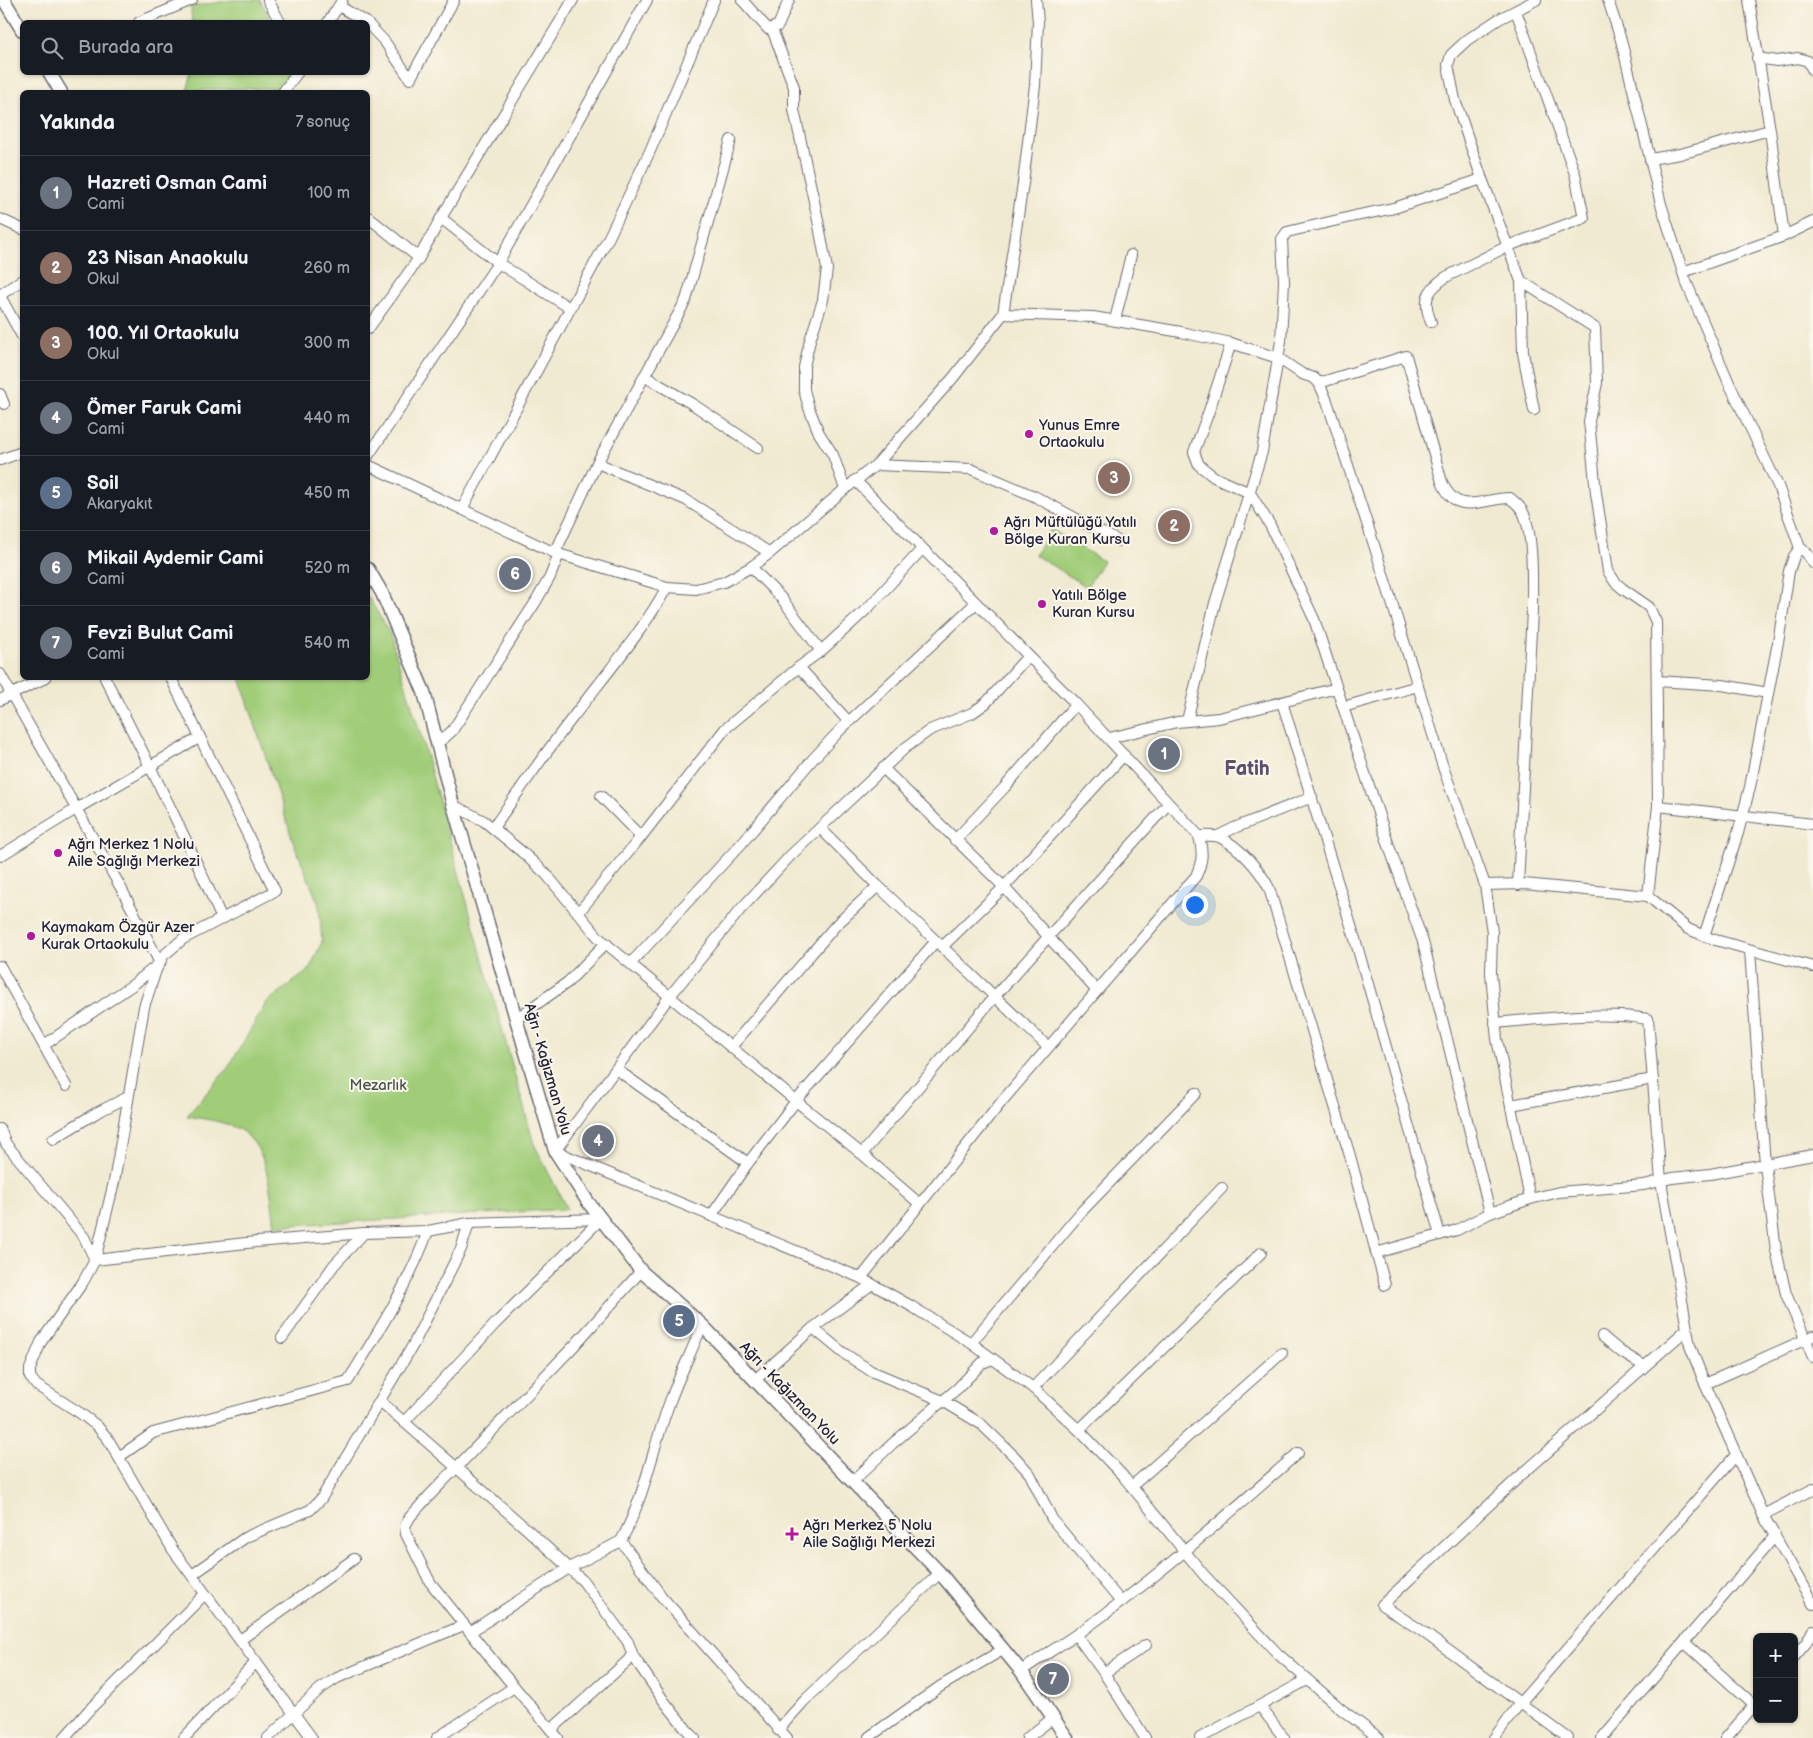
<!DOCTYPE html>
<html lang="tr">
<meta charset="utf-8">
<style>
:root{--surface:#171b24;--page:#242831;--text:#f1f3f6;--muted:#9ea1a6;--line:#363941;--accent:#d690ce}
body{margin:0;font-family:"Balsamiq Sans",sans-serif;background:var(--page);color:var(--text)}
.controls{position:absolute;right:15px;bottom:15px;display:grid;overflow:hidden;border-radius:8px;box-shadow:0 1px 4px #0004}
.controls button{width:45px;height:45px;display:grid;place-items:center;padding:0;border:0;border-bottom:1px solid var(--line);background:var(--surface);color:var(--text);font:25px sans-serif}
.you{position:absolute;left:1194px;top:904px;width:18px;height:18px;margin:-12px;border:4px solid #fff;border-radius:50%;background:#1a73e8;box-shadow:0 0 0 8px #1a73e833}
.badge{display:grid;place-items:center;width:32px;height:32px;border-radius:50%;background:var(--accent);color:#fff;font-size:16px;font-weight:700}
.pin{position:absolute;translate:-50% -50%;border:2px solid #fff;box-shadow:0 1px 5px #0006}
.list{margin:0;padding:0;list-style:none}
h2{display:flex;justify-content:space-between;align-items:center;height:65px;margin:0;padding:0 20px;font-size:21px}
h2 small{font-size:16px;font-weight:400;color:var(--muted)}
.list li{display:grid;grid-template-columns:32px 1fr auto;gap:15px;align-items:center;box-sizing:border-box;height:75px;padding:0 20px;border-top:1px solid var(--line)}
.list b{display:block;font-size:19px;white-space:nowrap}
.list p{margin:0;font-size:16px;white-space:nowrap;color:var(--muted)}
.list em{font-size:16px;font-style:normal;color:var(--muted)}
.icon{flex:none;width:28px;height:28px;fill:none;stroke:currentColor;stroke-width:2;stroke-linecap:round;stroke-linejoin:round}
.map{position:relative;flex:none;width:1813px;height:1738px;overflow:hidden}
.search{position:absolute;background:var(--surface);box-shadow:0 1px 4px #0004;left:20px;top:20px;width:350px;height:55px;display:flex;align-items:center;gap:12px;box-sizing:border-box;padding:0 18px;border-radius:8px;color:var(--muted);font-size:19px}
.panel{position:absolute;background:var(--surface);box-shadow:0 1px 4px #0004;left:20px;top:90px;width:350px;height:590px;border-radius:8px}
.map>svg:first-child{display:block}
.green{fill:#a1cd79;stroke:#62785a}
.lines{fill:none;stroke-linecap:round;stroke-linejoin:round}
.minor-casing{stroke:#6a6870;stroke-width:12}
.major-casing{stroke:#6a6870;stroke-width:15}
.minor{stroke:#fff;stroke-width:10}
.major{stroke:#fff;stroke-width:12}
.poi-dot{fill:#b5179e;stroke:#fbf7ec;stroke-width:2}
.labels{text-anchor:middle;stroke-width:4;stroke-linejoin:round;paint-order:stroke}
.poi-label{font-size:15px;fill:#22223b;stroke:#fbf7ec;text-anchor:start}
.street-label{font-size:15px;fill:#22223b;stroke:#fbf7ec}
.park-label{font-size:15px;fill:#48554e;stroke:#fbf7ec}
.district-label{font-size:20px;font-weight:bold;fill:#5d506e;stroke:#fbf7ec}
</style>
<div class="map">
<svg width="1813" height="1738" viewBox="0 0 1813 1738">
<rect width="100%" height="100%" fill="#fbf7ec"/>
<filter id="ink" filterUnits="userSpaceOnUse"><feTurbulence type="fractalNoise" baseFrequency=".02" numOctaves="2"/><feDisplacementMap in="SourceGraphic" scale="10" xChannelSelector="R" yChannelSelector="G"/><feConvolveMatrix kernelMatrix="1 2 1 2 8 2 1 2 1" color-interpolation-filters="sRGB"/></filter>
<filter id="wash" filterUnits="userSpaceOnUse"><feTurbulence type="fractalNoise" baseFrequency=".0096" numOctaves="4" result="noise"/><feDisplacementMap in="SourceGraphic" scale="20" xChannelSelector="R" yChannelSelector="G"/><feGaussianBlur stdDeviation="1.12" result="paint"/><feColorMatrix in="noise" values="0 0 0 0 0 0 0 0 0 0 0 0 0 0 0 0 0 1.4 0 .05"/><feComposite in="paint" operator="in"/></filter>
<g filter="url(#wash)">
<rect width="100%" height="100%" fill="#f1ead2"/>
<g class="green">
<polygon points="232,0 260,0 272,22 192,22 191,9 197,6"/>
<polygon points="192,73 291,73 280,88 214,89 187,92"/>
<polygon points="1051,529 1103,561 1087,587 1035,555"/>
<path d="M368,596L390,634L421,736L534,1144L567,1209L275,1226C270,1195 270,1148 240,1130C224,1121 204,1119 187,1116L228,1068L267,1002L309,970L322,942L319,905L293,841L240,678H368Z"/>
</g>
</g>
<g filter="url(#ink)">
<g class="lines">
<defs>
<g id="minor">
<polyline points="268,0 280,22"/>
<polyline points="742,0 768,29 778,26 789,0"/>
<polyline points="1608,0 1621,40 1661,204 1685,279 1729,383 1778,486 1800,548 1806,552 1813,563"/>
<polyline points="1749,0 1770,130 1784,236"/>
<polyline points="339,6 366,22"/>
<polyline points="139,22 192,0"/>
<polyline points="328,22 342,1"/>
<polyline points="368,24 385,42 410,79 454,0"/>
<polyline points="772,29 794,87 794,110 817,215 827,269 823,300 810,340 804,367 804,390 809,408 819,433 833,455 845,489"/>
<polyline points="1757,58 1777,61 1798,58 1808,61 1813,71"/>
<polyline points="283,92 298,72"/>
<polyline points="1650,159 1680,154 1770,130"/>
<polyline points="368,217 419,258"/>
<polyline points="441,218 498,263 570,308"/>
<polyline points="0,219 22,229"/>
<polyline points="1683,272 1784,236 1813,222"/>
<polyline points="1521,281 1595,328 1597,383 1589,421 1596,493 1608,571 1615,582 1623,589 1649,607 1656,622 1658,806 1648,896"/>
<polyline points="0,295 22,280"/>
<polyline points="0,296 22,336"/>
<polyline points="1003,314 1093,317 1181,332 1231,343 1278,358 1302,374 1314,378 1319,383 1327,401 1375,548 1443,767 1485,885 1492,932 1491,973 1497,1039 1530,1199"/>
<polyline points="1115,320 1131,255"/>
<path d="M1431,322C1422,300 1427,290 1446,277L1508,246L1584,218L1575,174L1516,11"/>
<polyline points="368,329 419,258 441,218 573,0"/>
<polyline points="1231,343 1209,411 1194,452 1199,465 1214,477 1250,493 1270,525 1314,619 1391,852 1423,942 1490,1213"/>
<polyline points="644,376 694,405 758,448"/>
<path d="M1319,383L1406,356L1442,482C1457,518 1481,498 1510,498C1515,502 1520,506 1523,512C1534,534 1532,586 1532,611L1518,885"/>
<polyline points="0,394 4,404"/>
<polyline points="1534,410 1523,353 1521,281 1482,179 1455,100 1448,65 1451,55 1467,40 1499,19 1536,0"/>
<polyline points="368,456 498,263 647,0"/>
<polyline points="0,460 22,452"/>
<polyline points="597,463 686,500 770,553"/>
<polyline points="368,465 555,553 667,587 696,589 724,582 751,567 770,553 845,489 876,465 953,378 1003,314 1023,183 1035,85 1038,22 1036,0"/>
<polyline points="876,465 971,469 1034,496 1118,541"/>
<path d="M855,480L1076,704L1199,836C1203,853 1203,860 1196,876L1003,1100L861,1278"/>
<polyline points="462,509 609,237 650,151 714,0"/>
<polyline points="555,553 597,463 686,300 731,140"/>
<polyline points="751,567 782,599 821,651"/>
<polyline points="1028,656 986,703 972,713 930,730 905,748 791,855 740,910 670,996 555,1151 861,1278 911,1306 971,1343 1033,1388 1079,1430 1123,1476 1204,1575 1278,1654 1341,1709 1379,1738"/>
<polyline points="799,667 849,722"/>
<polyline points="0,674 121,888 160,963 134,984 44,1045"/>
<path d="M105,678C146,757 186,837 222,919"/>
<polyline points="171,678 275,891 183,939 163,956 156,970 144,1007 114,1182 95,1260 83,1282 41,1342 30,1369 30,1377 36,1385 80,1413 97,1426 108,1439 173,1550 312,1738"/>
<polyline points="1657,681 1722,685 1768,693"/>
<polyline points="0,700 45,678"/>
<polyline points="1282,702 1353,932 1440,1235"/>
<polyline points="1343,707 1418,686"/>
<polyline points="1187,721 1215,603 1262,452 1281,341 1284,282 1282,239 1287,232 1355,216 1394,208 1482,179"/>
<polyline points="1109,738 1177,722 1219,718 1337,688"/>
<polyline points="436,741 443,739 452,731 535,603 550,577 559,554"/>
<polyline points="883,768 1004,887 1096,990"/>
<polyline points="601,796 641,837"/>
<polyline points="453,805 484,821 522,852 546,874 598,937 796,1101 862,1154 920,1204"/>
<polyline points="1658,806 1813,824"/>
<path d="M493,828C519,791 545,753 573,717C606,674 641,634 667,587"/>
<polyline points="820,828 878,886 1048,1047"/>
<path d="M1199,836C1205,836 1214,835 1219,837C1239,846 1260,870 1269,888L1350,1156L1385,1285"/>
<polyline points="1218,836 1234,828 1312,797"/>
<polyline points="955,840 1005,787 1076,704"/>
<polyline points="0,856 76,809 199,738"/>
<polyline points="1485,885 1524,884 1648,896 1688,929 1712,939 1813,967"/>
<polyline points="578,913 641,837 725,729 799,667 821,651 868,608 922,549"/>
<polyline points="1704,936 1738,833 1750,787 1779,637 1789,571 1794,556 1800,548"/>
<polyline points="942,947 1004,887 1124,755"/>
<polyline points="1750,950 1765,1165 1776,1250 1786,1294 1813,1357"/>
<polyline points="631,963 742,843 812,760 841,729 976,603"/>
<polyline points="0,966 66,1086"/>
<polyline points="517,1018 568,982 606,943"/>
<path d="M1495,1023C1544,1019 1600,1011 1648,1019L1661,1181L1690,1346L1705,1384L1763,1515L1813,1604"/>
<polyline points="731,1047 836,925 878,886"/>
<polyline points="616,1069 748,1163"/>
<polyline points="1511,1105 1653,1079"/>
<polyline points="0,1129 6,1144 84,1237 95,1260 246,1243 364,1233 428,1231 469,1223 601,1219"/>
<polyline points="53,1139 96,1113 128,1097"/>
<polyline points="862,1154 995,996 1168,804"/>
<polyline points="711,1216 748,1163 796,1101 936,941"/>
<polyline points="1376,1253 1457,1230 1490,1213 1530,1199 1559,1192 1644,1185 1672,1178 1710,1174 1813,1155"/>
<path d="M702,1325C693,1349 681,1372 672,1396C653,1444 646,1495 621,1541L662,1597L787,1738"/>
<polyline points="813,1328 842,1352 871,1371 943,1401 981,1424 1015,1457 1030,1474 1052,1519 1121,1602"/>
<polyline points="1602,1336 1621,1352 1644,1366"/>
<polyline points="282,1338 334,1265 364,1233"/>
<polyline points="971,1343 1081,1212 1196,1093"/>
<polyline points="755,1380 813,1328 872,1284"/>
<polyline points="1705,1384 1813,1336"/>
<polyline points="1033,1388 1222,1188"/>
<polyline points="380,1401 529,1531 583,1581 628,1642 633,1656 664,1701 687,1730 695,1738"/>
<polyline points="404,1422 495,1324 601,1219"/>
<polyline points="1079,1430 1261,1253"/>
<path d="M119,1457L153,1433L348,1381C378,1333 409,1283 428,1231"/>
<polyline points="852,1482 892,1444 958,1388 982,1363 993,1359"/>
<polyline points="1132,1486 1282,1353"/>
<polyline points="1763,1515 1813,1489"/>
<polyline points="192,1575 246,1537 310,1510 321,1499 413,1345 461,1249 469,1223"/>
<polyline points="470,1632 569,1568 621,1541"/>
<polyline points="1076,1635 1104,1673 1145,1738"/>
<polyline points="240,1640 354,1559"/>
<polyline points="1684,1642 1754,1705"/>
<polyline points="1794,1657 1806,1643 1813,1630"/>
<path d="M1021,1671C1046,1654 1072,1638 1097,1620C1167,1569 1232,1511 1298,1453"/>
<polyline points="1104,1673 1146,1645"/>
<polyline points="1260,1706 1284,1738"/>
<polyline points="551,1730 633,1656"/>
<polyline points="778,1730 805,1700 940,1573"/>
<polyline points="869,1737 941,1686 1004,1649"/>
<polyline points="64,1738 89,1710 205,1594"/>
<polyline points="184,1738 256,1662"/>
<polyline points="268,1738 320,1689 337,1678 464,1625"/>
<polyline points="437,1738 514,1687"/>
<polyline points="558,1738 506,1677 430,1582 406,1534 405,1526 410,1517 428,1497 573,1347 641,1271"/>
<polyline points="1027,1738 1053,1718"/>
<polyline points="1200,1738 1307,1680"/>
<polyline points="1494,1738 1520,1703 1736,1455"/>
<polyline points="1568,1738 1419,1629 1382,1605 1518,1478 1686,1330"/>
<polyline points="1602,1738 1775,1536"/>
<polyline points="1726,1738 1757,1702"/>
</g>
<g id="major">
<polyline points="4,0 22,30"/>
<polyline points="49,72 61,92"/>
<polyline points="368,569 382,593 424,692 453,805 555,1151 588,1202 641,1271 702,1325 940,1573 1021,1671 1067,1738"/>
</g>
</defs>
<use href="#minor" class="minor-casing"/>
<use href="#major" class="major-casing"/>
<use href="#minor" class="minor"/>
<use href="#major" class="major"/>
</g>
</g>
<g class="poi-dot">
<circle cx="1029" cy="434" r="5"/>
<circle cx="994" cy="531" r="5"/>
<circle cx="1042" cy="604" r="5"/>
<circle cx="58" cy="853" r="5"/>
<circle cx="31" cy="936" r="5"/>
<path d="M789.5 1526.5h5v5h5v5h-5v5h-5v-5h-5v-5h5z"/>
</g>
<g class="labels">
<g class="poi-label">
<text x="1039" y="430">Yunus Emre<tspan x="1039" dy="17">Ortaokulu</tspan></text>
<text x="1004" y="527">Ağrı Müftülüğü Yatılı<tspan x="1004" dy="17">Bölge Kuran Kursu</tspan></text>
<text x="1052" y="600">Yatılı Bölge<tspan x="1052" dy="17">Kuran Kursu</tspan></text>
<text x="68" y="849">Ağrı Merkez 1 Nolu<tspan x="68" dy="17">Aile Sağlığı Merkezi</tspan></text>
<text x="41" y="932">Kaymakam Özgür Azer<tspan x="41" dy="17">Kurak Ortaokulu</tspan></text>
<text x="803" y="1530">Ağrı Merkez 5 Nolu<tspan x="803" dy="17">Aile Sağlığı Merkezi</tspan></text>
</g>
<g class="street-label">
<text transform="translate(548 1069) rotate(74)" y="5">Ağrı - Kağızman Yolu</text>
<text transform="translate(790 1393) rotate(46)" y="5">Ağrı - Kağızman Yolu</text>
</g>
<g class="park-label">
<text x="378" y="1090">Mezarlık</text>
</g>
<g class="district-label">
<text x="1247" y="775">Fatih</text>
</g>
</g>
</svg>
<div class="controls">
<button>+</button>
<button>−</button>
</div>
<div class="you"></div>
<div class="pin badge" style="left:1164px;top:754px;background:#6b7280">1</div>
<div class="pin badge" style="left:1174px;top:526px;background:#8d6e63">2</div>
<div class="pin badge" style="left:1114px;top:478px;background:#8d6e63">3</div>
<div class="pin badge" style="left:598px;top:1141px;background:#6b7280">4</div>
<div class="pin badge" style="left:679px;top:1321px;background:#5c6f8a">5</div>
<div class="pin badge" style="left:515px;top:574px;background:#6b7280">6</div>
<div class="pin badge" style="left:1053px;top:1679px;background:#6b7280">7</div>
<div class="search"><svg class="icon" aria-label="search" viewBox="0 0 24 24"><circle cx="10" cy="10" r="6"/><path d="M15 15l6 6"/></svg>Burada ara</div>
<section class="panel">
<h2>Yakında<small>7 sonuç</small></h2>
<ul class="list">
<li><span class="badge" style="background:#6b7280">1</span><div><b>Hazreti Osman Cami</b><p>Cami</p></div><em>100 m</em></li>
<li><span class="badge" style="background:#8d6e63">2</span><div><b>23 Nisan Anaokulu</b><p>Okul</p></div><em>260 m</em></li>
<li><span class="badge" style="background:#8d6e63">3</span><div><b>100. Yıl Ortaokulu</b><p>Okul</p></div><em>300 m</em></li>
<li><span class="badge" style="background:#6b7280">4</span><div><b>Ömer Faruk Cami</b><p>Cami</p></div><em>440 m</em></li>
<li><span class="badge" style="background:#5c6f8a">5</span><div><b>Soil</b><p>Akaryakıt</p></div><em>450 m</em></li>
<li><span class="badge" style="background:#6b7280">6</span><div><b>Mikail Aydemir Cami</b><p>Cami</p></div><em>520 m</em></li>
<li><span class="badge" style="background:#6b7280">7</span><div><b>Fevzi Bulut Cami</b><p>Cami</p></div><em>540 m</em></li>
</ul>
</section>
</div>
